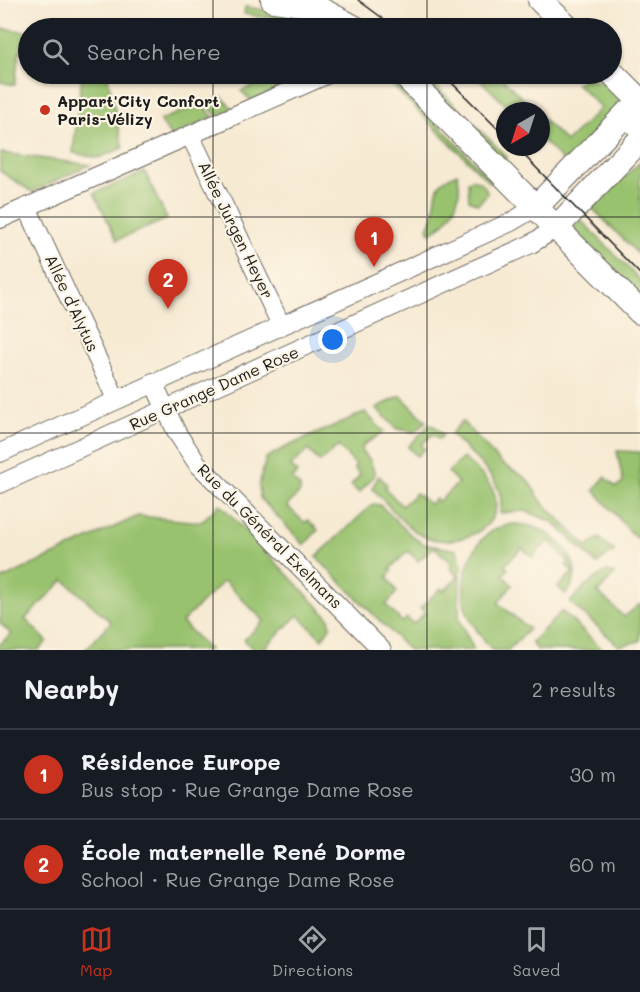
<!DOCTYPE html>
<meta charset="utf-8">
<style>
:root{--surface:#171b24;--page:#242831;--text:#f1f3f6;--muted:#9ea1a6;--line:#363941;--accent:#c8321e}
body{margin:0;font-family:Mali,sans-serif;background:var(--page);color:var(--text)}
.compass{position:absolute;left:496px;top:102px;width:54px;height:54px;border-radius:50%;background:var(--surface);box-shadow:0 2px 4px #0004;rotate:219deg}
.you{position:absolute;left:333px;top:340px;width:21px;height:21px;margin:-15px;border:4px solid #fff;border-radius:50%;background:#1a73e8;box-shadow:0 0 0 9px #1a73e833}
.badge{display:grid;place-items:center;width:39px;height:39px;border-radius:50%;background:var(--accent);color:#fff;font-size:20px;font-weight:700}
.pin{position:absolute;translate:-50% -50px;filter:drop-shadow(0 2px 3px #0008)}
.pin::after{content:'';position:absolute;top:32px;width:21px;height:18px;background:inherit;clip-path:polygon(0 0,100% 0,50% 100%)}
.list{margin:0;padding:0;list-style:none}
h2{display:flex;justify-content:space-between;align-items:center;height:78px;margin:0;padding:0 24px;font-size:26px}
h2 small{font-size:20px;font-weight:400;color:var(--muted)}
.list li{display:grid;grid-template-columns:39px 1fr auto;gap:18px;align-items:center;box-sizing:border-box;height:90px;padding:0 24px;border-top:2px solid var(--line)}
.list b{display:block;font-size:22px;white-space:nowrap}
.list p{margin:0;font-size:20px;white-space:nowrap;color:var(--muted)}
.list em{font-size:20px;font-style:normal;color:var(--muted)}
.icon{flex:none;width:33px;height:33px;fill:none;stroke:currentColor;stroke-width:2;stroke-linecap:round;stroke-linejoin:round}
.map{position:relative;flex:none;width:640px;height:650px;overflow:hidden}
.search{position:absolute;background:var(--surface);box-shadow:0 2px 4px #0004;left:18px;right:18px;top:18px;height:66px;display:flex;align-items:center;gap:15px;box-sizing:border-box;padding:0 21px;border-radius:33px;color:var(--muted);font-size:22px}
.sheet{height:258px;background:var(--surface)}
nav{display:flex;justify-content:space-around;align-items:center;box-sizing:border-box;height:84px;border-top:2px solid var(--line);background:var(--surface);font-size:16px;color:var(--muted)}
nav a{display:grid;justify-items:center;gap:3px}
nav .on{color:var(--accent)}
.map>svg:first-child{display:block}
.green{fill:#99c26e;stroke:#5a6f45;stroke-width:1.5}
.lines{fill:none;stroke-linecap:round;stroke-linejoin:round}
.minor-casing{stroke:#69645c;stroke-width:20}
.secondary-casing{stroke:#69645c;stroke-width:26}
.minor{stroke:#fff;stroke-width:18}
.secondary{stroke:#fff;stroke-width:24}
.tram{stroke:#1c1c1c;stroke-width:1.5}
.grid{fill:none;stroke:#1c1c1c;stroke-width:1.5;stroke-opacity:0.55}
.poi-dot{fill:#c8321e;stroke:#fcf5e5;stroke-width:2}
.labels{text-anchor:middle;stroke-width:4.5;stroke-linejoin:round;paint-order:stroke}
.poi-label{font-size:16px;font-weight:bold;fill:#1c1c1c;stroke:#fcf5e5;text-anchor:start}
.street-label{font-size:16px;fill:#1c1c1c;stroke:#fcf5e5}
</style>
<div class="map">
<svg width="640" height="650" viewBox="0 0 640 650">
<rect width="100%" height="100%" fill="#fcf5e5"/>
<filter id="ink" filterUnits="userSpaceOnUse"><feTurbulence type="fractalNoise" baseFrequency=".0167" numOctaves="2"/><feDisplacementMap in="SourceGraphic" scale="12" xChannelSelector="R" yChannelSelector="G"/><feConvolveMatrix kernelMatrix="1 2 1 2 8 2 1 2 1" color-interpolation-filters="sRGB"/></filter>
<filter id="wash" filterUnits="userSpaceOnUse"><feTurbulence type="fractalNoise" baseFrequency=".008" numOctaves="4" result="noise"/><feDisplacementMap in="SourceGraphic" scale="24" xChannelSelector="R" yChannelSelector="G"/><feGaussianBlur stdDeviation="1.35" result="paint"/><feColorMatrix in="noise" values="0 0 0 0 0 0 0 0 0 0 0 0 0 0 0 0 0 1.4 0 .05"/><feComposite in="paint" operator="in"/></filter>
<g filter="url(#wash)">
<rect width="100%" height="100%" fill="#f7ead3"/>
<g class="green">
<polygon points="245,7 305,16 341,28 326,28 312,23 244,14"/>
<polygon points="256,19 286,24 285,28 249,26"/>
<polygon points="0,28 28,32 28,52 19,51 15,85 0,82"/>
<polygon points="82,74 107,74 123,148 98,158 73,153"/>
<polygon points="381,74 391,74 492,181 490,183"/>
<polygon points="405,74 424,74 507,157 504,160"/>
<polygon points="474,74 498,74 535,111 512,111"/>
<polygon points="585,79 608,83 624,102 565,163 541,139 541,117 566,142 601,108 576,83"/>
<polygon points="268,80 278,89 252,101 241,91"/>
<polygon points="222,97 233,109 217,116 206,103"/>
<polygon points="202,104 213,117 171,137 160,120"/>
<polygon points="2,153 90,165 32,192 0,171 0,154"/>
<polygon points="640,162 640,256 592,208"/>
<polygon points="145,172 167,219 117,240 94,193"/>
<path d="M457,173C465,196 451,223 430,233L428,227C438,212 433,192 440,184C443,179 452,176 457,173Z"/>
<path d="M471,179C480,181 486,184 487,194L478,204L469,200L468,182Z"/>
<polygon points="581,220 640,280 640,298 575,230 575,226"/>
<polygon points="401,396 426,421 415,432 397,429 376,408"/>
<polygon points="365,412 384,432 363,445 362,452 370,460 375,475 359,493 351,485 360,475 354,468 356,465 338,446 320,462 308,450 291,466 297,473 292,479 300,487 300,492 287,506 305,523 308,520 318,530 304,545 260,498 259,485 266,458 284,448"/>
<path d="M462,421L501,463L527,479L542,502L587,547L599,538L614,551L597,564L553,522L525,511L500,513C509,482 470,455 451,434Z"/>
<polygon points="429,425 434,426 443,435 439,439 433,434 421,445 425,449 417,456 408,447"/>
<polygon points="617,451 640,452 640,539 634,536 594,490 605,477 616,487 623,482"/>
<path d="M463,458C476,468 495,484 496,502C497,535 448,548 423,536C404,527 387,503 372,488L379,476L387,485L385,488L402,506L416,493L430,504L436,499L439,501L458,483L448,472Z"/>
<polygon points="220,504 328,617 331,625 322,639 298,615 262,650 254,650 244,640 264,621 224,581 182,622 209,650 85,650 111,622 64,580 25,619 47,641 39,650 0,650 0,644 11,634 0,623 0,580 138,516 201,522"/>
<polygon points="373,504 380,505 414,538 424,544 457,550 462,567 457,576 450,568 453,564 434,547 418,561 408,551 390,569 392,571 387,577 397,592 386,605 402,622 407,618 413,624 425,613 420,608 441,588 444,591 460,575 459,619 474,650 409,650 316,557"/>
<path d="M515,524C521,525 528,525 534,527C560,536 591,570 565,594L558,587L573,572L566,565L569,562L549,541L532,557L522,548L505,565L508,569L503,575L512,585L498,603L529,629L508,650H492C481,636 466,618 464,601C461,566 478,526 515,524Z"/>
<polygon points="606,571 615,574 598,592 624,617 640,604 640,641 619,646 570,602 585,586"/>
<polygon points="562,611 603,650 538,650 531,643"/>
</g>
</g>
<g filter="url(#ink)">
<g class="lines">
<defs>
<g id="minor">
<polyline points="190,135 281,325"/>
<polyline points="27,207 116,399"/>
<polyline points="0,219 328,74"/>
<polyline points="153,382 177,433 197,463 382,650"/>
<polyline points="0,453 511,222 536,207"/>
<polyline points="0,484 531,244 556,228"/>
</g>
<g id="secondary">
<polyline points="273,0 314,6 355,28"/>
<polyline points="540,0 568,28"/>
<polyline points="612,73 640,101"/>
<polyline points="403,74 640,312"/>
<polyline points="536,207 626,114 640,127"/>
<polyline points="556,228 640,140"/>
</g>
</defs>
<use href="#minor" class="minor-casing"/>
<use href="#secondary" class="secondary-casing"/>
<use href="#minor" class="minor"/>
<use href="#secondary" class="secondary"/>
<g class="tram">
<polyline points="358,0 396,28"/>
<polyline points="443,74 505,136"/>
<polyline points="516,147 640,274"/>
</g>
</g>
</g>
<path class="grid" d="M213,0V28M427,0V28M213,74V650M427,74V650M0,217H640M0,433H640"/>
<circle class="poi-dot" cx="45" cy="110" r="6"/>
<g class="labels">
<g class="poi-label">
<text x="57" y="107">Appart'City Confort<tspan x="57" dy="18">Paris-Vélizy</tspan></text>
</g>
<g class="street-label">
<text transform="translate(236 230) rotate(64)" y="6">Allée Jurgen Heyer</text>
<text transform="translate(72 303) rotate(65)" y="6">Allée d'Alytus</text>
<text transform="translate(214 388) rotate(-24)" y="6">Rue Grange Dame Rose</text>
<text transform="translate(270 536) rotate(45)" y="6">Rue du Général Exelmans</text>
</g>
</g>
</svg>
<svg class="compass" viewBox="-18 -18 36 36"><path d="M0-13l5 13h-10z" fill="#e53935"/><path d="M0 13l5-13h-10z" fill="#9ea1a6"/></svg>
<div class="you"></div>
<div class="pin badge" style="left:374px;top:267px">1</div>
<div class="pin badge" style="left:168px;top:309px">2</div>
<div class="search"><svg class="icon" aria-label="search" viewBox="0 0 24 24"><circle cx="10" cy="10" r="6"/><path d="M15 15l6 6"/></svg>Search here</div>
</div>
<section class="sheet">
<h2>Nearby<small>2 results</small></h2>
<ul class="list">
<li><span class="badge">1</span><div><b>Résidence Europe</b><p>Bus stop · Rue Grange Dame Rose</p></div><em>30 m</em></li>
<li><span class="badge">2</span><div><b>École maternelle René Dorme</b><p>School · Rue Grange Dame Rose</p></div><em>60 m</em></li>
</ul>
</section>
<nav>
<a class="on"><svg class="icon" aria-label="map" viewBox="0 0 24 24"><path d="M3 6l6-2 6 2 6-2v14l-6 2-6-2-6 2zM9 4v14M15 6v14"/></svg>Map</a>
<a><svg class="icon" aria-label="directions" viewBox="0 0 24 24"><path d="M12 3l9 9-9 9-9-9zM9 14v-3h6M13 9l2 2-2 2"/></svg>Directions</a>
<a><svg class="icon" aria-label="saved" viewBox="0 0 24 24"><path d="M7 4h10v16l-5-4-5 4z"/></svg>Saved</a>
</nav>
